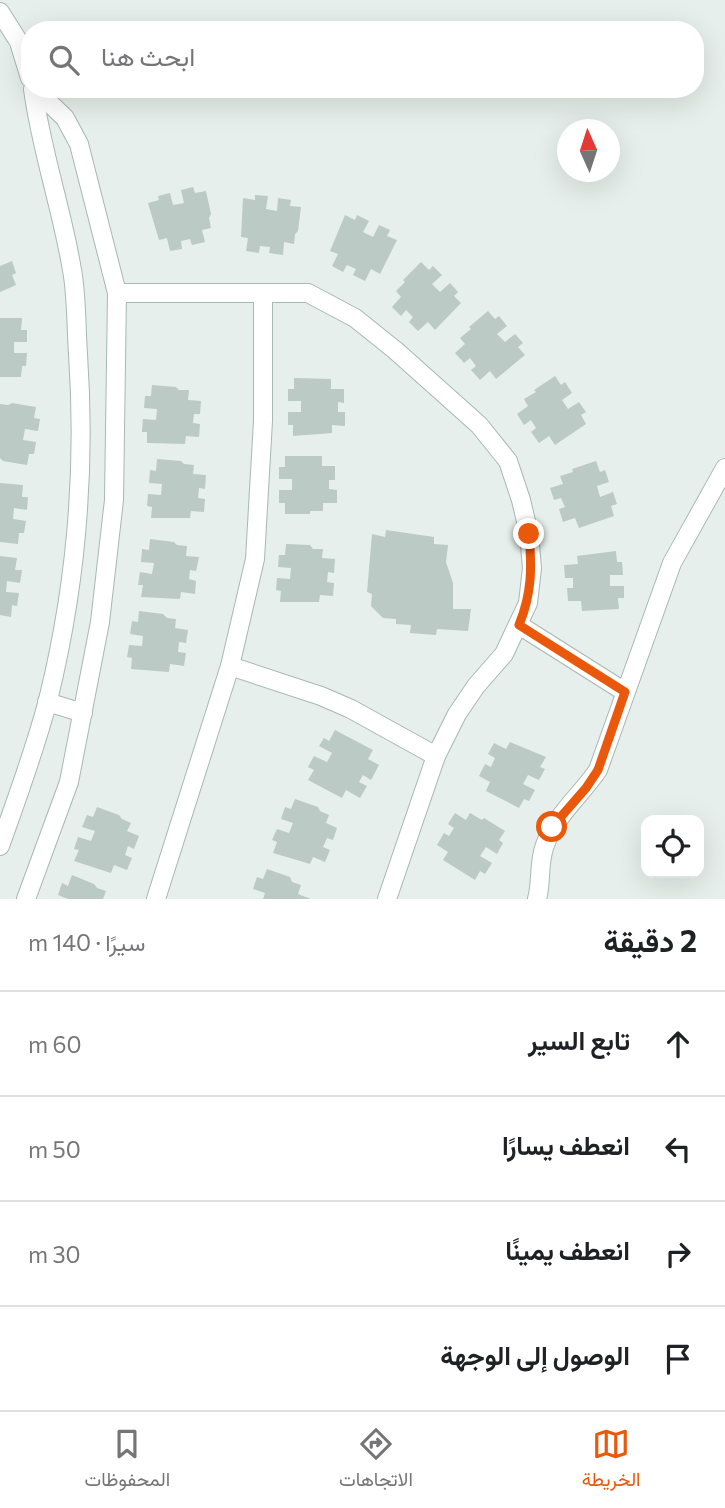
<!DOCTYPE html>
<html lang="ar">
<meta charset="utf-8">
<style>
:root{--surface:#fff;--page:#f6f6f6;--text:#202124;--muted:#757577;--line:#e0e0e0;--accent:#ea580c}
body{margin:0;font-family:Commissioner,Vazirmatn,sans-serif;background:var(--page);color:var(--text);direction:rtl}
.controls{position:absolute;right:21px;bottom:21px;display:grid;overflow:hidden;border-radius:14px;box-shadow:0 7px 28px #0002}
.controls button{width:63px;height:63px;display:grid;place-items:center;padding:0;border:0;border-bottom:2px solid var(--line);background:var(--surface);color:var(--text);font:35px sans-serif}
.compass{position:absolute;left:557px;top:119px;width:63px;height:63px;border-radius:50%;background:var(--surface);box-shadow:0 7px 28px #0002;rotate:357deg}
.stop{position:absolute;width:21px;height:21px;margin:-16px;border:5px solid #ea580c;border-radius:50%;background:#fff}
.stop.end{background:#ea580c;border-color:#fff;box-shadow:0 2px 7px #0008}
.list{margin:0;padding:0;list-style:none}
h2{display:flex;justify-content:space-between;align-items:center;height:91px;margin:0;padding:0 28px;font-size:30px}
h2 small{font-size:23px;font-weight:400;color:var(--muted)}
.list li{display:grid;grid-template-columns:46px 1fr auto;gap:21px;align-items:center;box-sizing:border-box;height:105px;padding:0 28px;border-top:2px solid var(--line)}
.list b{display:block;font-size:26px;white-space:nowrap}
.list em{font-size:23px;font-style:normal;color:var(--muted)}
.icon{flex:none;width:38px;height:38px;fill:none;stroke:currentColor;stroke-width:2;stroke-linecap:round;stroke-linejoin:round}
.map{position:relative;flex:none;width:725px;height:899px;overflow:hidden;direction:ltr}
.search{position:absolute;background:var(--surface);box-shadow:0 7px 28px #0002;left:21px;right:21px;top:21px;height:77px;display:flex;align-items:center;gap:18px;box-sizing:border-box;padding:0 24px;border-radius:28px;color:var(--muted);font-size:26px}
.sheet{height:511px;background:var(--surface)}
nav{display:flex;justify-content:space-around;align-items:center;box-sizing:border-box;height:98px;border-top:2px solid var(--line);background:var(--surface);font-size:19px;color:var(--muted)}
nav a{display:grid;justify-items:center;gap:4px}
nav .on{color:var(--accent)}
.map>svg:first-child{display:block}
.building{fill:#bbcac4}
.lines{fill:none;stroke-linecap:round;stroke-linejoin:round}
.street-casing{stroke:#a8b8b2;stroke-width:20}
.street{stroke:#fff;stroke-width:18}
.route{stroke:#ea580c;stroke-width:9}
</style>
<div class="map">
<svg width="725" height="899" viewBox="0 0 725 899">
<rect width="100%" height="100%" fill="#e6efeb"/>
<g class="building">
<polygon points="193,187 195,193 206,191 211,214 209,218 211,228 202,230 205,242 192,245 190,239 181,241 182,249 170,251 167,238 159,240 148,203 159,200 158,196 170,193 173,205 184,203 181,190"/>
<polygon points="255,195 268,196 266,209 277,211 278,198 291,200 290,206 301,207 298,231 295,234 294,244 284,242 283,255 269,253 270,247 260,246 259,253 246,251 248,238 241,237 243,198 255,200"/>
<polygon points="345,215 355,220 357,215 369,221 363,232 373,237 379,225 390,230 387,236 397,240 380,274 371,269 365,281 353,275 356,269 347,265 343,272 332,266 338,254 330,251"/>
<polygon points="12,261 16,273 12,275 16,285 0,292 0,266"/>
<polygon points="421,262 429,270 433,266 442,275 432,284 440,292 450,283 458,292 454,296 461,303 435,330 428,322 418,331 409,322 413,317 406,310 401,316 392,307 401,297 396,291 405,282 403,280"/>
<polygon points="488,311 495,319 499,316 507,326 497,334 505,342 515,334 523,343 518,347 525,355 496,379 490,371 480,380 471,370 476,366 470,358 464,363 455,353 465,344 460,338 471,329 469,327"/>
<polygon points="0,318 22,318 21,330 27,330 27,342 14,342 14,353 27,353 26,366 22,366 21,377 0,377"/>
<polygon points="555,376 561,385 565,382 572,393 562,400 568,409 579,402 586,412 581,415 586,424 555,445 549,436 539,443 531,432 536,428 531,420 524,425 517,414 528,406 524,399 536,392 534,390"/>
<polygon points="294,378 331,379 331,389 344,389 344,403 338,402 338,412 345,412 345,426 332,425 332,433 293,436 293,425 288,425 288,412 301,412 301,401 288,401 288,389 294,389"/>
<polygon points="152,385 176,387 179,390 189,390 188,400 201,401 200,414 194,414 193,423 200,424 199,437 186,436 185,444 147,443 147,432 142,432 143,419 156,420 157,409 144,408 145,396 151,396"/>
<polygon points="12,403 36,407 34,418 40,419 38,431 25,429 23,440 36,442 34,454 29,454 27,465 3,461 0,458 0,404 8,405"/>
<polygon points="285,456 322,456 322,466 335,466 335,480 329,480 329,489 337,490 337,503 323,503 323,511 310,511 310,514 285,514 285,503 279,503 279,490 292,490 292,479 279,479 279,467 285,467"/>
<polygon points="157,459 181,461 184,464 194,465 193,474 206,475 205,489 199,488 198,498 205,499 204,512 191,511 190,518 151,518 152,507 147,506 148,494 161,495 162,484 149,483 150,470 156,471"/>
<polygon points="596,461 600,472 605,470 609,482 597,486 600,497 613,492 617,504 611,506 614,516 579,528 575,518 563,522 559,509 565,507 561,498 554,500 550,488 563,484 560,476 573,472 572,469"/>
<polygon points="0,483 23,485 22,497 28,497 27,510 14,508 13,519 26,521 24,533 19,533 18,544 0,542"/>
<polygon points="386,530 434,537 434,544 448,545 446,562 453,583 453,609 471,609 468,631 437,629 436,635 410,633 411,625 396,624 396,619 383,618 371,606 372,594 367,592 372,534 385,537"/>
<polygon points="150,539 174,542 177,545 187,546 186,556 199,557 196,571 190,570 189,579 196,581 195,594 181,592 180,599 141,597 143,585 138,585 140,572 152,574 154,563 141,562 142,549 149,550"/>
<polygon points="286,544 310,545 313,549 323,549 322,558 335,559 334,573 328,572 327,582 334,583 333,596 320,595 319,602 280,602 281,591 276,590 277,578 290,579 291,568 278,567 279,555 285,555"/>
<polygon points="616,551 617,562 622,562 623,575 610,575 610,586 624,586 624,598 618,598 619,609 582,611 581,601 568,601 567,588 573,588 573,578 565,578 564,565 578,564 577,556"/>
<polygon points="0,556 17,558 15,570 22,570 20,583 7,581 6,592 19,593 17,606 12,605 11,617 0,615"/>
<polygon points="139,611 163,614 167,618 176,619 175,628 188,630 186,643 179,642 178,652 186,653 184,666 170,664 169,672 131,669 132,658 127,657 129,645 142,646 143,636 130,634 132,621 138,622"/>
<polygon points="335,730 373,750 368,759 379,765 371,780 363,775 359,782 367,786 360,798 346,790 342,798 308,780 314,770 308,767 314,756 327,762 332,753 319,746 324,738 329,741"/>
<polygon points="510,742 546,757 540,767 545,769 539,780 528,775 523,784 535,790 529,801 524,799 519,808 486,791 490,782 479,776 485,764 491,767 495,758 488,754 494,743 506,749"/>
<polygon points="295,799 318,807 320,811 329,815 326,823 337,828 333,840 327,838 323,847 330,850 325,862 313,857 310,864 273,853 277,842 272,840 277,829 289,833 293,823 281,819 285,807 291,809"/>
<polygon points="97,807 119,815 122,819 131,823 127,831 139,836 134,849 128,846 125,855 132,858 127,870 114,865 111,873 74,861 79,850 74,849 78,837 91,841 95,831 82,827 87,815 93,817"/>
<polygon points="455,813 466,820 470,813 482,820 484,818 505,831 499,840 503,843 497,854 486,847 480,856 492,863 485,874 480,871 475,880 443,860 448,852 437,845 444,833 449,836 454,828 448,824"/>
<polygon points="267,869 290,877 292,882 301,885 298,894 311,899 263,899 265,893 253,889 257,877 263,879"/>
<polygon points="72,875 94,884 97,888 106,891 103,899 68,899 58,895 62,883 68,886"/>
</g>
<g class="lines">
<defs>
<g id="street">
<polyline points="0,12 19,42 30,78"/>
<polyline points="117,293 308,293 355,318 395,350 479,425 508,461 521,500 529,534 532,568 528,603 504,654 476,686 457,714 436,756 387,899"/>
<polyline points="519,625 625,692"/>
<polyline points="230,666 321,696 351,709 436,756"/>
<polyline points="47,702 83,713"/>
<path d="M0,846C17,798 35,750 48,700C76,587 86,471 78,354C76,327 77,297 72,270C62,209 41,150 33,89"/>
<polyline points="26,899 69,782 100,622 114,500 117,293 79,144 65,118 35,89"/>
<polyline points="156,899 230,666 255,559 263,421 263,293"/>
<path d="M537,899C542,881 538,863 545,845C555,816 581,795 598,770L672,563L725,468"/>
</g>
</defs>
<use href="#street" class="street-casing"/>
<use href="#street" class="street"/>
</g>
<g class="lines">
<path class="route" d="M529,534C532,568 532,593 519,625L625,692L598,770L586,788L552,827"/>
</g>
</svg>
<div class="controls">
<button><svg class="icon" aria-label="locate" viewBox="0 0 24 24"><circle cx="12" cy="12" r="6"/><path d="M12 2v4M12 18v4M2 12h4M18 12h4"/></svg></button>
</div>
<svg class="compass" viewBox="-18 -18 36 36"><path d="M0-13l5 13h-10z" fill="#e53935"/><path d="M0 13l5-13h-10z" fill="#757577"/></svg>
<div class="stop" style="left:552px;top:827px"></div>
<div class="stop end" style="left:529px;top:534px"></div>
<div class="search"><svg class="icon" aria-label="search" viewBox="0 0 24 24"><circle cx="10" cy="10" r="6"/><path d="M15 15l6 6"/></svg>ابحث هنا</div>
</div>
<section class="sheet">
<h2>2 دقيقة<small>سيرًا · 140 m</small></h2>
<ul class="list">
<li><svg class="icon" aria-label="ahead" viewBox="0 0 24 24"><path d="M12 20V5M6 11l6-6 6 6"/></svg><div><b>تابع السير</b></div><em>60 m</em></li>
<li><svg class="icon" aria-label="left" viewBox="0 0 24 24"><path d="M17 20v-9H6M10 6l-5 5 5 5"/></svg><div><b>انعطف يسارًا</b></div><em>50 m</em></li>
<li><svg class="icon" aria-label="right" viewBox="0 0 24 24"><path d="M7 20v-9h11M14 6l5 5-5 5"/></svg><div><b>انعطف يمينًا</b></div><em>30 m</em></li>
<li><svg class="icon" aria-label="arrive" viewBox="0 0 24 24"><path d="M6 21V4h12l-3 4 3 4H6"/></svg><div><b>الوصول إلى الوجهة</b></div></li>
</ul>
</section>
<nav>
<a class="on"><svg class="icon" aria-label="map" viewBox="0 0 24 24"><path d="M3 6l6-2 6 2 6-2v14l-6 2-6-2-6 2zM9 4v14M15 6v14"/></svg>الخريطة</a>
<a><svg class="icon" aria-label="directions" viewBox="0 0 24 24"><path d="M12 3l9 9-9 9-9-9zM9 14v-3h6M13 9l2 2-2 2"/></svg>الاتجاهات</a>
<a><svg class="icon" aria-label="saved" viewBox="0 0 24 24"><path d="M7 4h10v16l-5-4-5 4z"/></svg>المحفوظات</a>
</nav>
